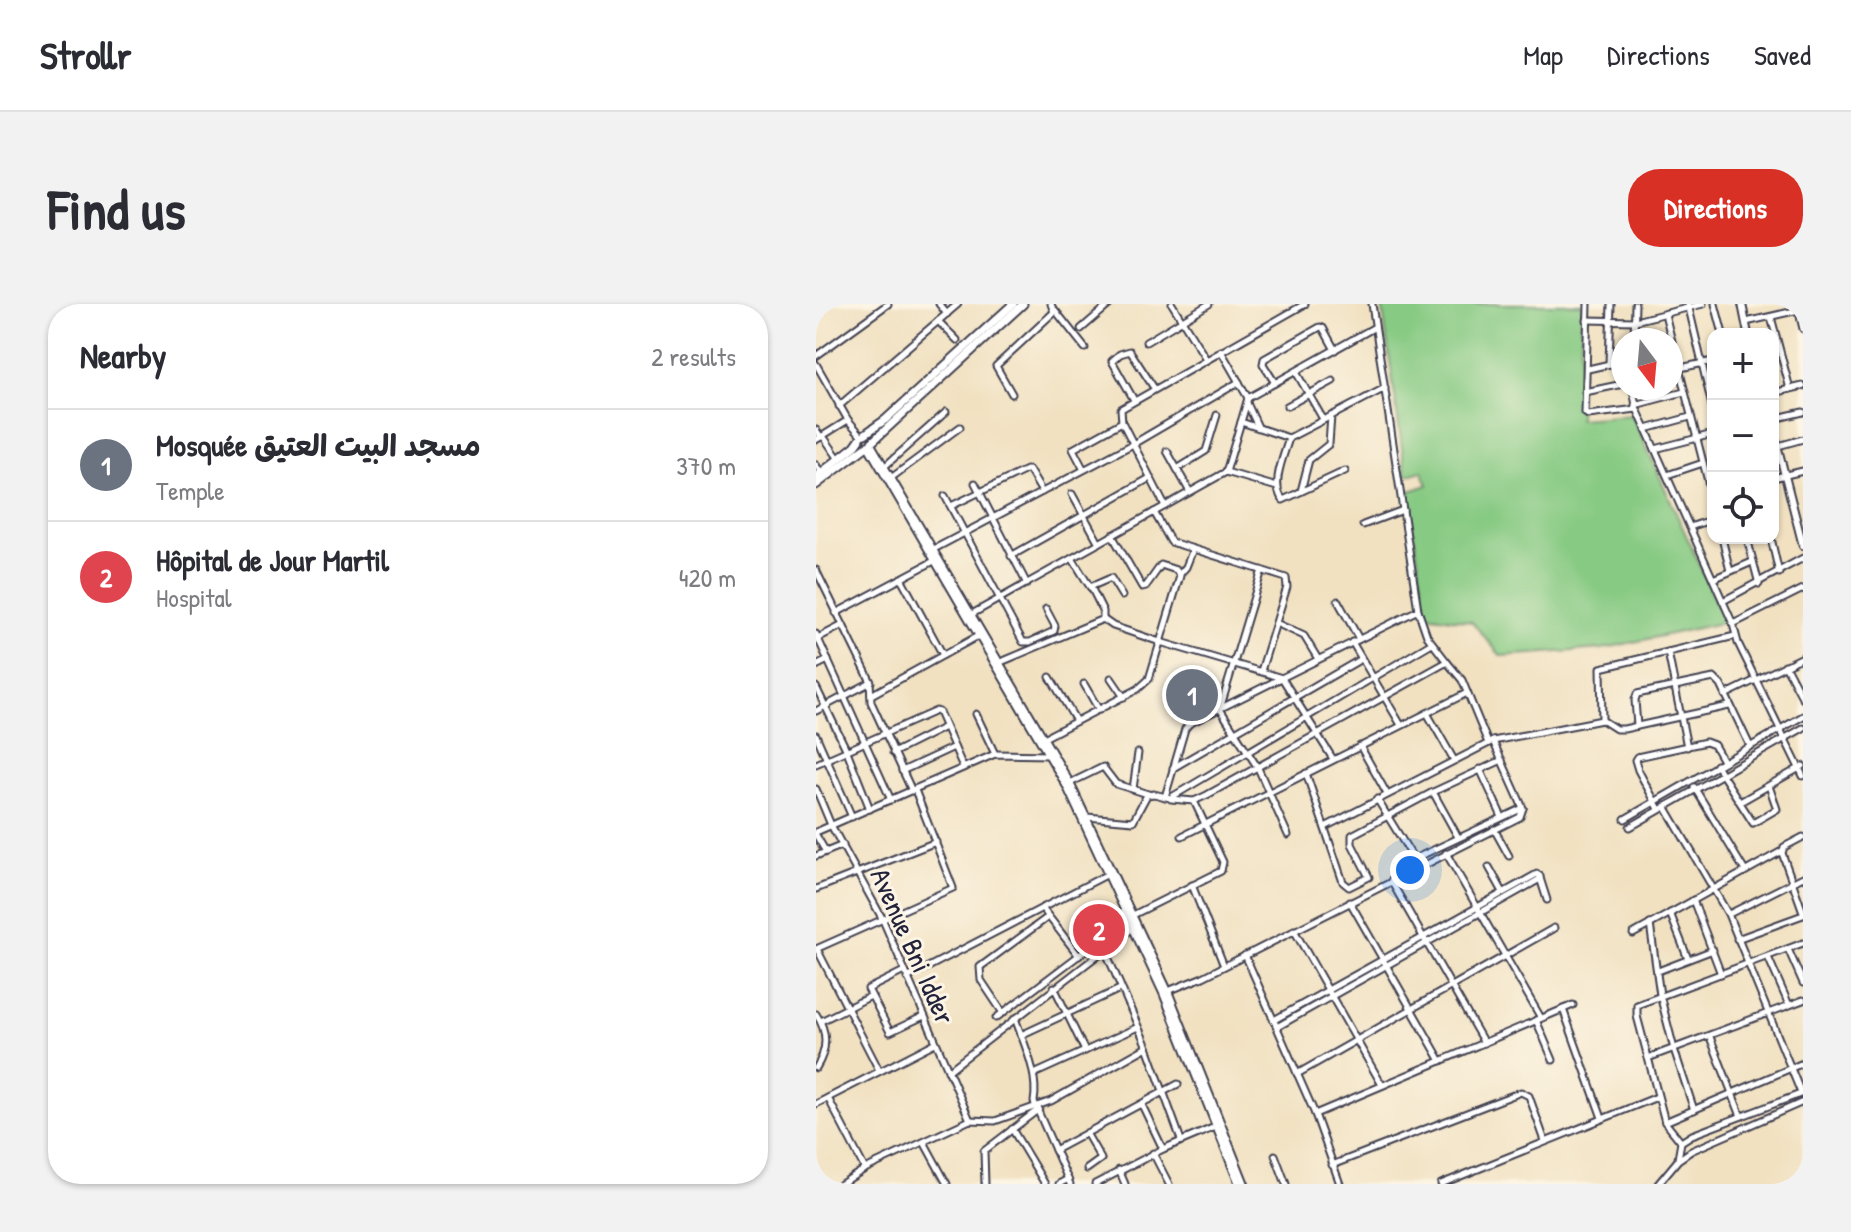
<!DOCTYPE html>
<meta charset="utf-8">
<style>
:root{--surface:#fff;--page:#f2f2f3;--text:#2b2b33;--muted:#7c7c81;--line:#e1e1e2;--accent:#d93025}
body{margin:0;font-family:"Patrick Hand","Playpen Sans Arabic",sans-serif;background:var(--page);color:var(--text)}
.controls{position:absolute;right:24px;top:24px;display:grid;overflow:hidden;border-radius:16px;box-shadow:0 2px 6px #0004}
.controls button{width:72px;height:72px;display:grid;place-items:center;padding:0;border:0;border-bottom:2px solid var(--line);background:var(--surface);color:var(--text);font:40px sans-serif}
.compass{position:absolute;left:795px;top:24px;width:72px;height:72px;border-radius:50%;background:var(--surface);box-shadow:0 2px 6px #0004;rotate:164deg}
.you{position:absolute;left:594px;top:566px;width:28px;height:28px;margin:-20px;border:6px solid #fff;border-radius:50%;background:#1a73e8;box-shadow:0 0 0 12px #1a73e833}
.badge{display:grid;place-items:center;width:52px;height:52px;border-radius:50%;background:var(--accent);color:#fff;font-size:26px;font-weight:700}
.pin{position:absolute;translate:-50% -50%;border:4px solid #fff;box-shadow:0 2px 8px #0006}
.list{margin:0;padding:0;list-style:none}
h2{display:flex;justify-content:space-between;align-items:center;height:104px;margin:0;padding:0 32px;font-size:34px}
h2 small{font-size:26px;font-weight:400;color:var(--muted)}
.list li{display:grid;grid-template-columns:52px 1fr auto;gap:24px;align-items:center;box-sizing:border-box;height:112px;padding:0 32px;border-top:2px solid var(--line)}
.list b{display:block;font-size:30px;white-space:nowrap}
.list p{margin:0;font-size:26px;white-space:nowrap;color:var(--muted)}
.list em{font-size:26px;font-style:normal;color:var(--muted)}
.icon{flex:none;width:44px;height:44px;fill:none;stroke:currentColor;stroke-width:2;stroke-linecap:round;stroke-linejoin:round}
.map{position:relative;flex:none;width:987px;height:880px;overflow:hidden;border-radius:32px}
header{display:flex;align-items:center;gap:48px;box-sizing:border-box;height:112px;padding:0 40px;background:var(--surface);border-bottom:2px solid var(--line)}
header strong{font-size:38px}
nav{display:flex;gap:44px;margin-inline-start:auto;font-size:28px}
.intro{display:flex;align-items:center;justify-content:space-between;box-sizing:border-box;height:192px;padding:0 48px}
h1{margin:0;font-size:56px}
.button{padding:20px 36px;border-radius:32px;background:var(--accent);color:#fff;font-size:28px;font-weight:700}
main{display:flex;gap:48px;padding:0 48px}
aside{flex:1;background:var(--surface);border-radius:32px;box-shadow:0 2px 6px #0004}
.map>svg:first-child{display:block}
.green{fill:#87ca83;stroke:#54765f;stroke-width:2}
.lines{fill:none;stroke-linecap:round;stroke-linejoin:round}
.street-casing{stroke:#413f4f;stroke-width:9}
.secondary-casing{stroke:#413f4f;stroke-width:10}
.primary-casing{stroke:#413f4f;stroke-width:11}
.street{stroke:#fff;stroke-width:5}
.secondary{stroke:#fff;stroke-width:6}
.primary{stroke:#fff;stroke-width:7}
.labels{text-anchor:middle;stroke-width:6;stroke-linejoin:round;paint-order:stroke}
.street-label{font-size:28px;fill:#22223b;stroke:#fcf5e5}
</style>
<header>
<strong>Strollr</strong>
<nav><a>Map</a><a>Directions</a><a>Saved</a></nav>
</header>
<div class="intro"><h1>Find us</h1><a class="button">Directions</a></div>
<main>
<aside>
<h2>Nearby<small>2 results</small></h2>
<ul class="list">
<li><span class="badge" style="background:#6b7280">1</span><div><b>Mosquée مسجد البيت العتيق</b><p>Temple</p></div><em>370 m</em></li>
<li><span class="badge" style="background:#e0444e">2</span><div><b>Hôpital de Jour Martil</b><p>Hospital</p></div><em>420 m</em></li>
</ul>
</aside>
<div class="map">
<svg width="987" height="880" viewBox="0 0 987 880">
<rect width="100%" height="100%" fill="#fcf5e5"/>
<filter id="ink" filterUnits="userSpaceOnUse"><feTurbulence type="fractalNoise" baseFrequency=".0125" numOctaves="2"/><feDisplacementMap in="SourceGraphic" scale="16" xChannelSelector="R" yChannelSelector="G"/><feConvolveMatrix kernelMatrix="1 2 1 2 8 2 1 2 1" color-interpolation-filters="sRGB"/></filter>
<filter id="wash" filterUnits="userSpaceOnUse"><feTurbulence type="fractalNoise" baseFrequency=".006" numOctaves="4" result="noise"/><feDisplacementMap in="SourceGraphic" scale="32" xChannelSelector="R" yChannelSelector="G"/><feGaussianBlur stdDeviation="1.8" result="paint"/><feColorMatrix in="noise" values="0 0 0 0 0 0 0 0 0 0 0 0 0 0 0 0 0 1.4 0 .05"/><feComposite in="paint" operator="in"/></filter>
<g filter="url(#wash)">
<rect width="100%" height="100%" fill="#f1e1c1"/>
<polygon class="green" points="566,0 766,0 763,115 816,111 909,318 786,345 685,352 656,318 611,311 591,188 612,181 606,167 590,172"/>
</g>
<g filter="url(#ink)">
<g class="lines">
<defs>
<g id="street">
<polyline points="123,0 131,10"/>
<polyline points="356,0 390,55"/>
<polyline points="556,0 602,306 611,332 631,358"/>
<polyline points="772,0 769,109 772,111 821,105 917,320 922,339 987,472"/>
<polyline points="872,0 897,106"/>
<polyline points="899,0 907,30"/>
<polyline points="981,0 987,25"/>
<polyline points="239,6 269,44"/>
<polyline points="849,10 897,197"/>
<polyline points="955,13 974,85"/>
<polyline points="771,16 819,17 887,0"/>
<polyline points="122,17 141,36"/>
<polyline points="930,18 987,5"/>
<polyline points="265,25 294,0"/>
<polyline points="818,36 819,0"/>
<polyline points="330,38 393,0"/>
<polyline points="405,47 432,94 425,118"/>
<polyline points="0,52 72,0"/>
<polyline points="0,60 32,116 46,132"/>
<polyline points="793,60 795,0"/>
<polyline points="772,65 807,57"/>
<polyline points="855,66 897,57"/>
<polyline points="480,68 507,115"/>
<polyline points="459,79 447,60 448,55 504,23 507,24 519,46"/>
<polyline points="817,84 820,102"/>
<polyline points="769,88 807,80"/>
<polyline points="957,89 987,82"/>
<polyline points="196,90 180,62 238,8 235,0"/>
<polyline points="432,94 559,23"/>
<polyline points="318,96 296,57 304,50 314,47 338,84"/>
<polyline points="431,99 442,123"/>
<polyline points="819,101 868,88"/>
<polyline points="23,102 142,0"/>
<polyline points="471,102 517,77"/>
<polyline points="957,115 987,108"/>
<polyline points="830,125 874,113"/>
<polyline points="0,126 5,133"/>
<polyline points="7,132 23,155"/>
<polyline points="0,136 32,116"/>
<polyline points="962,142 987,135"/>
<polyline points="839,145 897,130"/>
<polyline points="351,147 374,188"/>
<polyline points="0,161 5,169"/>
<polyline points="68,163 130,108"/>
<polyline points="267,164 257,145 306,118"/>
<polyline points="361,165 390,147 401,111"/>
<path d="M529,167L467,196C454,181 468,152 473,134L569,84"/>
<polyline points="851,171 887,159"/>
<polyline points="75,174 144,123"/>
<polyline points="957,174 987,167"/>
<polyline points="159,179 211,280"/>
<polyline points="461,183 410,168 425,118 473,134"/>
<polyline points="485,187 493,156 513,140 515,112"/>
<polyline points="256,190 283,239"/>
<polyline points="129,192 207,338 214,338 238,327 239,322 230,305"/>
<polyline points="135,202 210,166 213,166 226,188"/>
<polyline points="349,202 306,118 305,105 489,0"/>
<polyline points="338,208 355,238 470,274 471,283 445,367"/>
<polyline points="547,221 587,206"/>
<polyline points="874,223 897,215"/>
<polyline points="906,234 914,267"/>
<polyline points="931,234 943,280"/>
<polyline points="955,234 963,269"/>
<polyline points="118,245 317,140 423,78"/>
<polyline points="195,252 334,174"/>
<polyline points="256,254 274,283 295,274 306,292"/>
<polyline points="0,266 54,376 55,398 96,487"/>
<polyline points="446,266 404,405 442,464 472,531"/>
<polyline points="364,270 370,263 377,245"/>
<polyline points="85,274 127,351"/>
<polyline points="897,275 936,258"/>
<polyline points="522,297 543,335"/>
<polyline points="907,297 987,254"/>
<polyline points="20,309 118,257"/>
<polyline points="156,310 410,168"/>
<polyline points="287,315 297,322 344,338 466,374 517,455"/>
<polyline points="460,319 488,332 502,355"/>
<polyline points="917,320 987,285"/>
<polyline points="0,330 75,496"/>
<polyline points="0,335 27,321"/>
<polyline points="536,338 585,421"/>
<polyline points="852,348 871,443"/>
<polyline points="185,358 287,315 287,307 275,283"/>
<polyline points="969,361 987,395"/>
<polyline points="0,362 12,356"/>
<polyline points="234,373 260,417"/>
<polyline points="295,374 308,393"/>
<polyline points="268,380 283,406"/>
<polyline points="0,383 31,447 54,505"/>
<polyline points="55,391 162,332"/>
<polyline points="909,391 987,353"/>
<polyline points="0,407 55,378"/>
<polyline points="611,409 638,456"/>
<polyline points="160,410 179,450"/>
<polyline points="786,416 785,364 919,332"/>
<polyline points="821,422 819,396 821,390 898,374 905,381 934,442"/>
<polyline points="0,431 36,513"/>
<polyline points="228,434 322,385 333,375 364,272 360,266 345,261 330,282 326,283 296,231"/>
<polyline points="544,442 571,490"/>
<polyline points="77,449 129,423"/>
<polyline points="0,460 120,407 123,408 147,463"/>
<polyline points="900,461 937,519 961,505 953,482"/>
<polyline points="357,464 545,355"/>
<polyline points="664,465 686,513"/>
<polyline points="86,467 138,443"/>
<polyline points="490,469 527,578 533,583 553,573 536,540 536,531 617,488 686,456"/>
<polyline points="254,479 287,463 300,480 332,490"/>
<polyline points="878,483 929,567"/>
<polyline points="0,485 15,521 66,614 154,816"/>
<polyline points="317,485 322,449"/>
<polyline points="617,488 642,533"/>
<polyline points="349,493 369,425 373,420 602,306"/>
<polyline points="355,495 378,497 391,491 631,358 646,376 672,439"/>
<polyline points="561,495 598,555 707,504"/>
<polyline points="924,498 987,462"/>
<polyline points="849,502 912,610 985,789"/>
<polyline points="843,505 822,466 819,456 821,453 890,438 898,441 907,457"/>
<polyline points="271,513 317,517 331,491 338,490 354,494 616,339"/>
<polyline points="809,515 987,412"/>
<polyline points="509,523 677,437 786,416 800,425 808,425 913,402"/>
<polyline points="814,523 987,424"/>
<polyline points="678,525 693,552"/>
<polyline points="0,528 179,450 234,451"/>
<polyline points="0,531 10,548"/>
<polyline points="366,532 651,389"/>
<polyline points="987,533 968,543 966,549 987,608"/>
<polyline points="630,549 725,714"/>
<polyline points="0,552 27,541"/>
<polyline points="673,563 687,588"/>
<polyline points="724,574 731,596"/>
<polyline points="575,577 668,739"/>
<polyline points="376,581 408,662"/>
<polyline points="0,585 120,538"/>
<polyline points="877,596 905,670"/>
<polyline points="534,598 625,757"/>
<polyline points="226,604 263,652"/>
<polyline points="854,609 872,655"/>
<polyline points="913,610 987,573"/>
<polyline points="317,611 405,567 407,558 378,497"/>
<polyline points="834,620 844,691 858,745 878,806"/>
<polyline points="478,626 566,781"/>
<polyline points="817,630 966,547"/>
<polyline points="921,635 987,611"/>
<polyline points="0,645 137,584 99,486"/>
<polyline points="1,645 63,766"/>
<polyline points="972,645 987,679"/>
<polyline points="429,651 499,810 524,880"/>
<polyline points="952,653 973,701"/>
<polyline points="88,667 52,685 74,728 108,712"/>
<polyline points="842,667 897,646"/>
<polyline points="91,674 292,570"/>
<polyline points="238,683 269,747"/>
<polyline points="352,687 387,673 704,513 707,504 677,437"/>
<polyline points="747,705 786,814"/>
<polyline points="187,709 165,676 164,663 232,613"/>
<path d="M0,710C12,728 12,745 0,764"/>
<polyline points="180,714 274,643 281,641 289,646 331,743 365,836"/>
<path d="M199,714C208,740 223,770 218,798L254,880"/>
<polyline points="458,716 721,570 724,572 724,575 461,723"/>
<polyline points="720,716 737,756"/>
<polyline points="5,717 55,692"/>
<polyline points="205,731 304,685"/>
<polyline points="894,733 925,812"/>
<polyline points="832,754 987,696"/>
<polyline points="132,767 317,624"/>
<polyline points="218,770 322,723"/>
<polyline points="481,770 738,624"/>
<polyline points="12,794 49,865"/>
<polyline points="0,800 119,739"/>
<polyline points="326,801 347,845"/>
<polyline points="499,810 757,701"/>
<polyline points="849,818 987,759"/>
<polyline points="196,825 229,880"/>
<polyline points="270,829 285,855 271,865"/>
<polyline points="108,838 131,880"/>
<polyline points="865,838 849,818 821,712 821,701 987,639"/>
<polyline points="239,846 362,780"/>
<polyline points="337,849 353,880"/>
<polyline points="459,851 470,880"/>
<polyline points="862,855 865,838 876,831 987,789"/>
<polyline points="516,861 705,788 713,792 729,837"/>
<polyline points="303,866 309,880"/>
<polyline points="25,880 49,865 154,816 179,817 235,797 331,743"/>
<polyline points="169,880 168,847 223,805"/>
<polyline points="243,880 252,875"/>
<polyline points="279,880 347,845 399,823"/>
<polyline points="625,880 841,793"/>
<polyline points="842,880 862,856 875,847 987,798"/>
</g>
<g id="secondary">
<polyline points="926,0 932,30"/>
<polyline points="957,125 987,242"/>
<polyline points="55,140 254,479 352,687 429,880"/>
<polyline points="52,142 250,481 347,689 423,880"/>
</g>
<g id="primary">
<polyline points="49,130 69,116 197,0"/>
<polyline points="56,138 207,0"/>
<polyline points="0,173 39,142 44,135"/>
<polyline points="0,181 51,142"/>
</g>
</defs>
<use href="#street" class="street-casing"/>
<use href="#secondary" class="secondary-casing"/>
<use href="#primary" class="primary-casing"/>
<use href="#street" class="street"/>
<use href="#secondary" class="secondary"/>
<use href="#primary" class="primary"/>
</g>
</g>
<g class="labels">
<g class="street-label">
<text transform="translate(97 642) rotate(66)" y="10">Avenue Bni Idder</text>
</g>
</g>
</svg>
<div class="controls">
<button>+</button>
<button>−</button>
<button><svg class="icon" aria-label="locate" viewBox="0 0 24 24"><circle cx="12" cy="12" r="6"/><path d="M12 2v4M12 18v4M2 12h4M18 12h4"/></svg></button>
</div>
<svg class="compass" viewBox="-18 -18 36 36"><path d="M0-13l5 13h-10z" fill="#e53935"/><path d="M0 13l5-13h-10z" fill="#7c7c81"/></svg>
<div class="you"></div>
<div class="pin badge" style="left:376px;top:391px;background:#6b7280">1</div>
<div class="pin badge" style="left:283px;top:626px;background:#e0444e">2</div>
</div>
</main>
